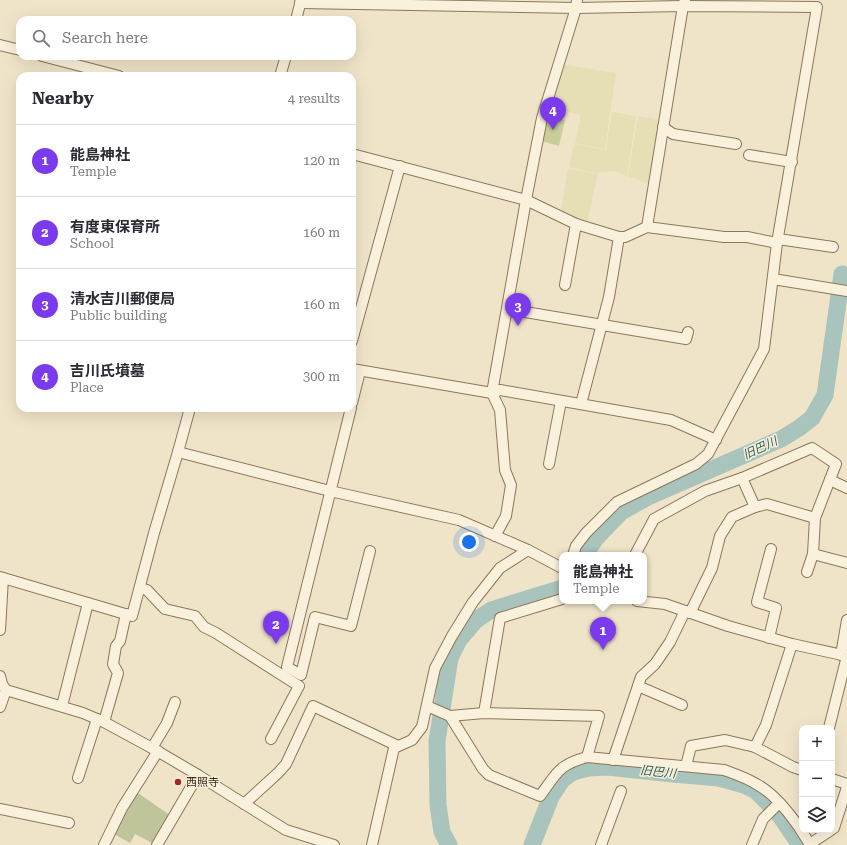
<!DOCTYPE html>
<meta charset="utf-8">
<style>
:root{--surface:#fff;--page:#f7f7f7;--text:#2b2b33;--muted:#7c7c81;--line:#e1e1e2;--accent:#7c3aed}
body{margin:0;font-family:"Roboto Serif","Noto Sans JP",serif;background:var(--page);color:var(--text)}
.controls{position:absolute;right:12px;bottom:12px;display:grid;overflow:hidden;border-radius:8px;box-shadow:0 4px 16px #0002}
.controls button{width:36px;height:36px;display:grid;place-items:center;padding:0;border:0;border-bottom:1px solid var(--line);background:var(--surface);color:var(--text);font:20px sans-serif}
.you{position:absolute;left:469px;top:542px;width:14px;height:14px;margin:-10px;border:3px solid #fff;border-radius:50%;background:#1a73e8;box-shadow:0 0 0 6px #1a73e833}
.badge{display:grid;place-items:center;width:26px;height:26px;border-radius:50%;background:var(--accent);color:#fff;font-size:13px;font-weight:700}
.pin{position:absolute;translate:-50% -33px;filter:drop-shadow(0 1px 2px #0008)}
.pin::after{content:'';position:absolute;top:21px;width:14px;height:12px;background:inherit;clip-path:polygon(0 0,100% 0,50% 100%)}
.popup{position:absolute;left:559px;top:552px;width:88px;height:52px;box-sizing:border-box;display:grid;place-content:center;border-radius:8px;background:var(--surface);filter:drop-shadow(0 1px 3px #0005);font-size:13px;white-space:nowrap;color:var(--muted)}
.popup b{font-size:15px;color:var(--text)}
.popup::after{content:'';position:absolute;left:50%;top:100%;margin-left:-8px;border:8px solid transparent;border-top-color:var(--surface)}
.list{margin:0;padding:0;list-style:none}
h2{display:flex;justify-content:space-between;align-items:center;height:52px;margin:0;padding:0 16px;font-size:17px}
h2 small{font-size:13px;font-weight:400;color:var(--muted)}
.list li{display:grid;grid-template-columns:26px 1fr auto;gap:12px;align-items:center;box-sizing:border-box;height:72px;padding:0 16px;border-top:1px solid var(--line)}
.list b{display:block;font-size:15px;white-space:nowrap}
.list p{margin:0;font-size:13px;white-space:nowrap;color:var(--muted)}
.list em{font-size:13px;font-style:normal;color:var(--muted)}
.icon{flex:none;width:22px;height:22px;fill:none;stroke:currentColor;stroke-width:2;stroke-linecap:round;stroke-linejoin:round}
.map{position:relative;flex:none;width:847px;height:845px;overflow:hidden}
.search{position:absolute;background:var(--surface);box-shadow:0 4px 16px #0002;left:16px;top:16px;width:340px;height:44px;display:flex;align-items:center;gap:10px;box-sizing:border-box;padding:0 14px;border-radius:12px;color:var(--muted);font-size:15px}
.panel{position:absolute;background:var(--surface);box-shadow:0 4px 16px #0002;left:16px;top:72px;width:340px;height:340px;border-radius:12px}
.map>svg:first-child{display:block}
.farmland{fill:#e6deb5}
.green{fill:#c9cf9b}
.cemetery{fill:#bfc49a}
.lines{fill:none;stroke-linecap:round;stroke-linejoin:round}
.river{stroke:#a9c4bc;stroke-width:17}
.minor-casing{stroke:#8d765c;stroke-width:12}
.minor{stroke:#faf1dc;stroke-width:10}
.poi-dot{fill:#9e2a2b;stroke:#f7eed8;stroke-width:1.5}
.labels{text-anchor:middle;stroke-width:3;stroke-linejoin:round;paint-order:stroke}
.poi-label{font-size:11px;fill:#3d2e20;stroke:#f7eed8;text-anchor:start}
.water-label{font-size:12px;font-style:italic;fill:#2f5d5a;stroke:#f7eed8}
</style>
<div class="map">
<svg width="847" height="845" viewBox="0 0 847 845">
<rect width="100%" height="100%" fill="#f0e4c8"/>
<g class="farmland">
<polygon points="561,64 616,73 605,149 575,143 581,115 548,107"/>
<polygon points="612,112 636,116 627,176 614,171 596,173 569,167 574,144 606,150"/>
<polygon points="638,116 661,120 651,185 628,176"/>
<polygon points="568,169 598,174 587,222 576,219 561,212"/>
</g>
<polygon class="green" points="547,116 565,120 559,146 541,141"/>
<polygon class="cemetery" points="138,793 171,816 154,844 135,834 130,843 114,834 125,811"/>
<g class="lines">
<g class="river">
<polyline points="585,555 596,538 621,512 648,497 781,439 799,428 812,418 825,395 842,274"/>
<polyline points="449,845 442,832 438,805 437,741 450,658 459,640 475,621 491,610 562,588"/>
<polyline points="532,845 551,797 562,780 573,772 589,768 607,767 673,774 719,778 744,785 756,791 778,813 800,845"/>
</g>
<defs>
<g id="minor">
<polyline points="300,3 576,8 683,6 817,7 777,243 764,349 708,454 696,464 617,502 586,533 576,546 573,555"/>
<polyline points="296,20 301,0"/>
<polyline points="0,45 20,50"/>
<polyline points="42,56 119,76"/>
<polyline points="280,76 286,56"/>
<polyline points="663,127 673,134 736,144"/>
<polyline points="352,154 526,200 576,224 619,237 625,237 647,227 724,237 747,237 777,243"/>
<polyline points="749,155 792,162"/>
<polyline points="647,227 683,6 685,0"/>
<polyline points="778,239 833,247"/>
<polyline points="773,279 847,291"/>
<polyline points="565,285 576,224"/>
<polyline points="507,309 686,339 688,332"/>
<polyline points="352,341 400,166"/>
<polyline points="352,369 492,393 500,390 671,420 716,440"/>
<polyline points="352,403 360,371"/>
<polyline points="581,404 609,297 619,237"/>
<polyline points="351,408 287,667 301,675 315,617 351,626 370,551"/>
<polyline points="178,452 330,491 459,520 528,550 562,568"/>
<polyline points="549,464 561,401"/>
<polyline points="742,478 755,507"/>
<polyline points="830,480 847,488"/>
<polyline points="495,536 506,516 511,485 505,470 500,410 492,393 526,200 542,118 576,8 577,0"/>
<polyline points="813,554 847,563"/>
<polyline points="635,555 654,519 705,491 742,478 812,448 836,464 815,518 813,554 807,572"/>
<polyline points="0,577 132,616 154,533 178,452 190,408"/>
<polyline points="140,588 147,590 165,609 195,616 204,627 216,633 299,686 271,739"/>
<polyline points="637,601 665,604 728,626 792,644 847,656 829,728"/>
<polyline points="690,613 712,568 720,536 732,517 755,507 767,504 815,518"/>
<polyline points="0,630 3,578"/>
<polyline points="769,638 776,608 757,602 771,549"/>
<polyline points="792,644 766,725 755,747 793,767 802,770"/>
<polyline points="841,655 847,620"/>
<polyline points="0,676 2,684 6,690 83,713 104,722 152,748 198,775 286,830 334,845"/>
<polyline points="638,686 682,705"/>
<polyline points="62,706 88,603"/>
<polyline points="427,706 450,716 484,713 599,716 587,757"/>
<polyline points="0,707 6,690"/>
<polyline points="484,713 500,618 562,599"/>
<path d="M450,716L483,769L489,775L540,796C557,773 558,765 587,757L724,770C735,774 747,778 758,785C778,796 799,825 810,845"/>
<polyline points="104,722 118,673 113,664 116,646 120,641 126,614"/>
<polyline points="152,748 167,723 175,702"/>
<polyline points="613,760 641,677 655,664 670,642 685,611"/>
<polyline points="686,766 691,746 725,740 755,747"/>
<polyline points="78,778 97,719"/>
<polyline points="832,779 847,784"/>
<polyline points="244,804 278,773 286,764 313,706 398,746"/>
<polyline points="0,809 69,823"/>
<polyline points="832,829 834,828 847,787"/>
<polyline points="810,844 831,830"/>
<polyline points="104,845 122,808 158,751"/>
<polyline points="157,845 198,775"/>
<polyline points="372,845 394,748 412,740 422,727 435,668 452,636 473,602 500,568 528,550"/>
<polyline points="601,845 621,791"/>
<polyline points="752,845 763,819 779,803"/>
</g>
</defs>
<use href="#minor" class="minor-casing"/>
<use href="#minor" class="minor"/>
</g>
<circle class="poi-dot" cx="178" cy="782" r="4"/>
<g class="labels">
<g class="poi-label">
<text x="186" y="786">西照寺</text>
</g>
<g class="water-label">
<text transform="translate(760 448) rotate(-25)" y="4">旧巴川</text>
<text transform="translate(658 772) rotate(6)" y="4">旧巴川</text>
</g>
</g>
</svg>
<div class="controls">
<button>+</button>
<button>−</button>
<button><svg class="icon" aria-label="layers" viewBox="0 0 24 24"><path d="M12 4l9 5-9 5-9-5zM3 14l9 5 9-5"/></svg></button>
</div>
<div class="you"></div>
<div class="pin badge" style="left:603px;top:650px">1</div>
<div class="popup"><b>能島神社</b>Temple</div>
<div class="pin badge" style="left:276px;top:644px">2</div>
<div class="pin badge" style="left:518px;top:326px">3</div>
<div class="pin badge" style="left:553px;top:130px">4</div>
<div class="search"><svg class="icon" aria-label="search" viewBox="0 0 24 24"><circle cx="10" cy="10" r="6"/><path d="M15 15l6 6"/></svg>Search here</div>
<section class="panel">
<h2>Nearby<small>4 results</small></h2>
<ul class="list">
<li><span class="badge">1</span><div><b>能島神社</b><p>Temple</p></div><em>120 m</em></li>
<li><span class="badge">2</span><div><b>有度東保育所</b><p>School</p></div><em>160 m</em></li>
<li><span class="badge">3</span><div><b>清水吉川郵便局</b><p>Public building</p></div><em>160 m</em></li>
<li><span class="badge">4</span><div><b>吉川氏墳墓</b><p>Place</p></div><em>300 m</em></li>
</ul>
</section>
</div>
